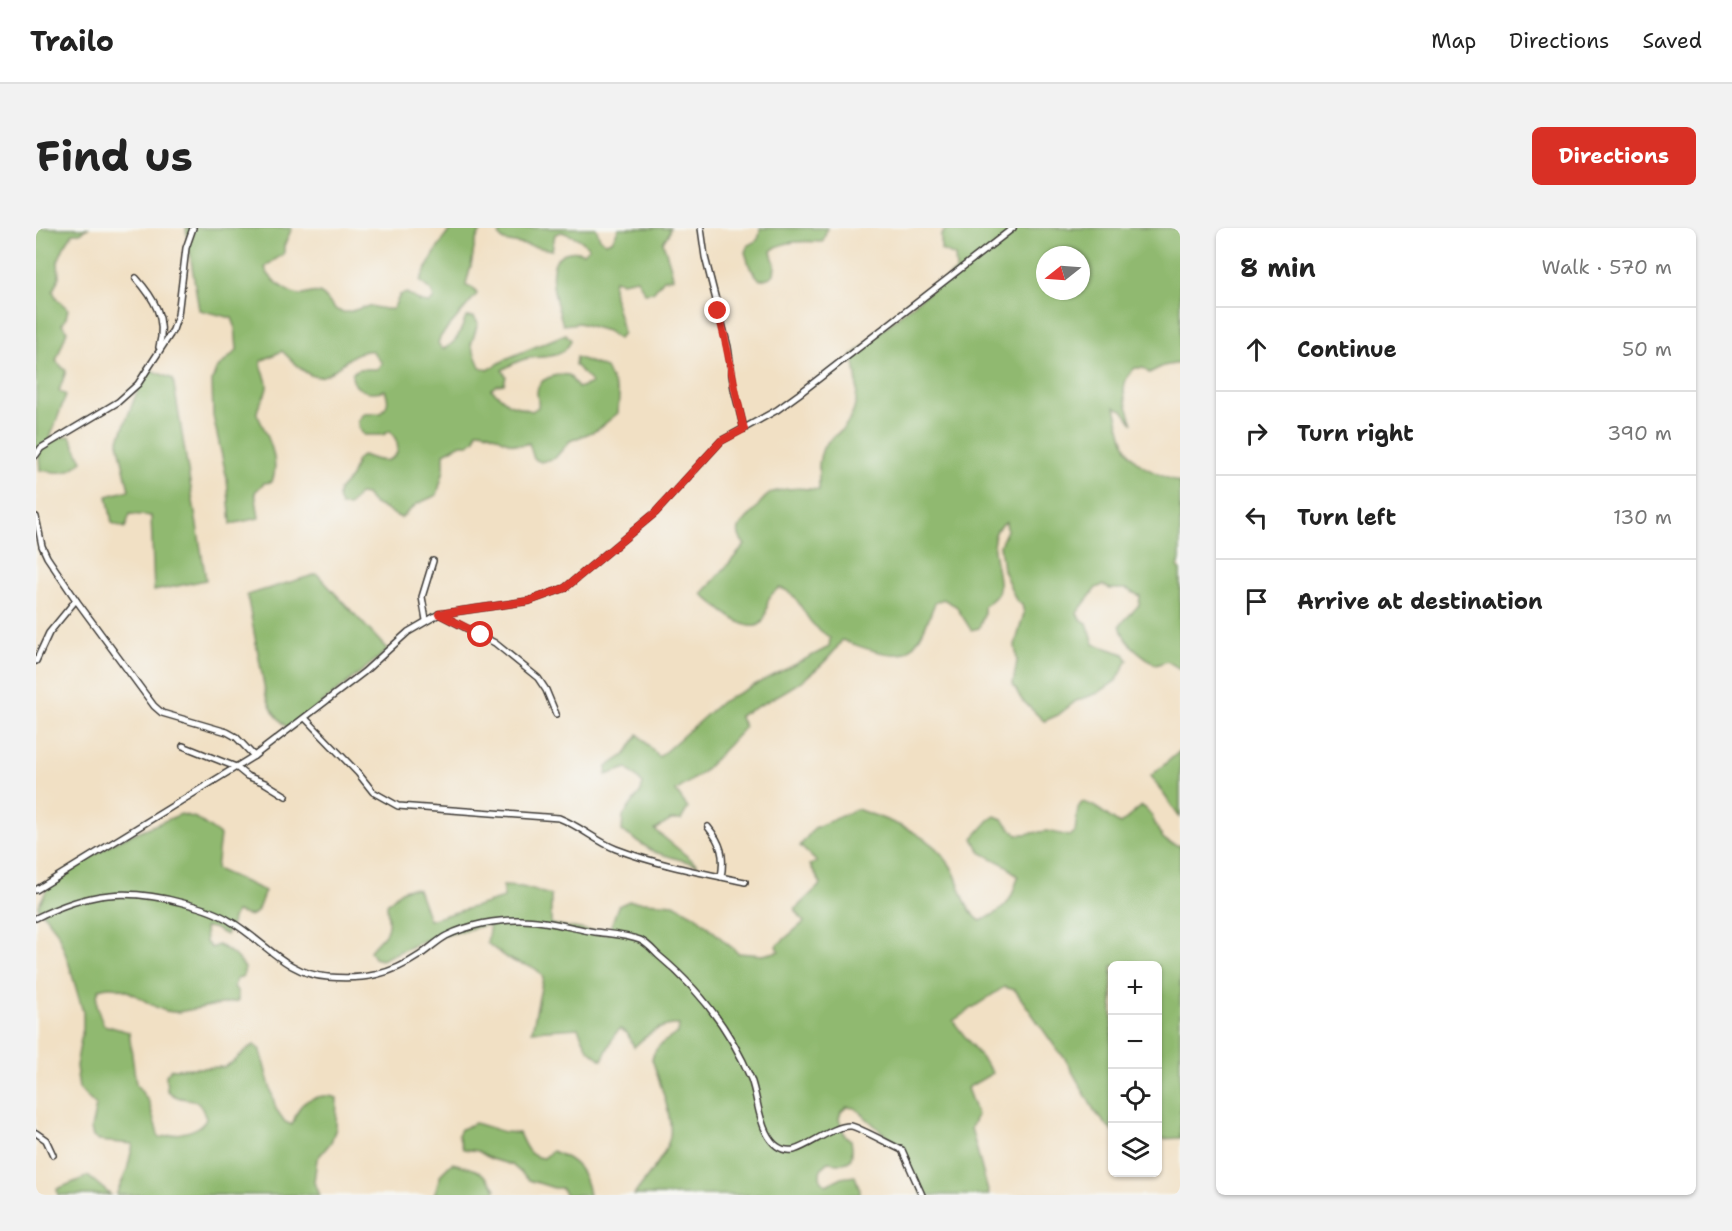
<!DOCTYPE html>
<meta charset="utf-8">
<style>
:root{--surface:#fff;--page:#f2f2f2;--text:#222;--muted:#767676;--line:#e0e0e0;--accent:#d93025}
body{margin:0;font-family:"Shantell Sans",sans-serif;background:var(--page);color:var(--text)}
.controls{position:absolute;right:18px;bottom:18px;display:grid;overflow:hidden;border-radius:9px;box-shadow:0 2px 4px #0004}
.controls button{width:54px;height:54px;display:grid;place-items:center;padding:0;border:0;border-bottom:2px solid var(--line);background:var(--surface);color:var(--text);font:30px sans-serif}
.compass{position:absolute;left:1000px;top:18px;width:54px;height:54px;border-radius:50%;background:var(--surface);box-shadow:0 2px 4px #0004;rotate:253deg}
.stop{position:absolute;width:18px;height:18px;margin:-14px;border:4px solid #d93025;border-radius:50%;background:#fff}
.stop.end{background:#d93025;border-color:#fff;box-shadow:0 2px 6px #0008}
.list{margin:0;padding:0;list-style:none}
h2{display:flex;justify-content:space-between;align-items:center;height:78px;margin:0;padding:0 24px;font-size:26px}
h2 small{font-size:20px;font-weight:400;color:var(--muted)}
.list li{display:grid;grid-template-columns:39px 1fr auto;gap:18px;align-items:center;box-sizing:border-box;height:84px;padding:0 24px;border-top:2px solid var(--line)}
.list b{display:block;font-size:22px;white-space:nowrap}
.list em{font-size:20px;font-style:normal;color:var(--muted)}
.icon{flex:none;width:33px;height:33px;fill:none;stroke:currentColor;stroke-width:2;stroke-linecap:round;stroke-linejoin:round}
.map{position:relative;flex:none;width:1144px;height:967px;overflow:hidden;border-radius:9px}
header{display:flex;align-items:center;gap:36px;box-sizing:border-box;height:84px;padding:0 30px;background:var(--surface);border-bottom:2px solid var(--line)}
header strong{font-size:28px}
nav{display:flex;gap:33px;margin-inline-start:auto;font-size:21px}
.intro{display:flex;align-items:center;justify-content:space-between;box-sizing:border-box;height:144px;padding:0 36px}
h1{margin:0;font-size:42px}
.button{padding:15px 27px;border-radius:9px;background:var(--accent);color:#fff;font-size:21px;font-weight:700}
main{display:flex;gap:36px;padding:0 36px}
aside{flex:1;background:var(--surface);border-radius:9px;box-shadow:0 2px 4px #0004}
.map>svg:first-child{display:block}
.forest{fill:#90b96f;stroke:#566a46;stroke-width:1.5;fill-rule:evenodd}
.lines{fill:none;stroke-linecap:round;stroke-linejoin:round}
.minor-casing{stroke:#3c3935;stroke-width:8}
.minor{stroke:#fff;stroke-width:5}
.route{stroke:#d93025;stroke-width:8}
</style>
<header>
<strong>Trailo</strong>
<nav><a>Map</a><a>Directions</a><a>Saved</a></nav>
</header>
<div class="intro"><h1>Find us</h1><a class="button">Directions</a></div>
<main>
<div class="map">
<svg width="1144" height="967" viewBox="0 0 1144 967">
<rect width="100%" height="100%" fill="#f6f6f2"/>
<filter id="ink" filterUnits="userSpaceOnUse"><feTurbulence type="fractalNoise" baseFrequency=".0167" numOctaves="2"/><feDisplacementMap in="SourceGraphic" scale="12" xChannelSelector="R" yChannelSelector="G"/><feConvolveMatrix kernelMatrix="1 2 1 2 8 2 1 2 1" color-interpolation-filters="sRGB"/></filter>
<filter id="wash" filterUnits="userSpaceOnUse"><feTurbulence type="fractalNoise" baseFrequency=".008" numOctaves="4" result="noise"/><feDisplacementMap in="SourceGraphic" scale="24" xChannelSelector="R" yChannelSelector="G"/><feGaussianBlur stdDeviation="1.35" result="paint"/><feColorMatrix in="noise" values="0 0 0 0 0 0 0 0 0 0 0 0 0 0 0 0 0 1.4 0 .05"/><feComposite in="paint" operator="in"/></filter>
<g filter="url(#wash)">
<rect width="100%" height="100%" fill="#f1e0c4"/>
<g class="forest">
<path d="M0,0H52L44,5H37L28,19L22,33L23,49L17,63L21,71L32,81L30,90L26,96L31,103L20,133L30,143L23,163L30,167L14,210L34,208L46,233C29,248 25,245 4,242L3,228L0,224Z"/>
<path d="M150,0H256L248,18V26C241,31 235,33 229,40C233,51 252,66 265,67C271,67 277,63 283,65C292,68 294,80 303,83C312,87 321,80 330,79C340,77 347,83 357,81L364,67L371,65L385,74L393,75L398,70L395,63L384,53C393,34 403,17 415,0H448C435,13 439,28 433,45C432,50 430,53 430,58L437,60L441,66L405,108L402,115L406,121C421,117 425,102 430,89H438L442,95L435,117L444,139L452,142L472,130L530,106L535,112C528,133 505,127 489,131C481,133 473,138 466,142L470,148L468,156L461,157L455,161L473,176L496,183L502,179C503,174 501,169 501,164C501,150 522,145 533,147L542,160L556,155L539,137L540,129L570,140L583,168L582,185L561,202L534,213L519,230L505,234L498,231L493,215C474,223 460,202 441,203L439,211L433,216H425L408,225V242L401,267L381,276L365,290L335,274L330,267L323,266L313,278H305L302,270L303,262L315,249L321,232L327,227C334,230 344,234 352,232C367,227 362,212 354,203L347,207H328L323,201L322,193L327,186L345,185C353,177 353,172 349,162C334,167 315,163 316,145L323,141H341L346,135L336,123C310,120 297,157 274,147C264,142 254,130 246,123L225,133C225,143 231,149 231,157C232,168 221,175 221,186C231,206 245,232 236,254L228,255L219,264L223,290L195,296L191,251L177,188L176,153L180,142L201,122L199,98L196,90L163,82Z"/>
<path d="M466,0H560L564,10L569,15L576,13L583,0H634L632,7L627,14C630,26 636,39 637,50L628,51L617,64L609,65L601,51L586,54L578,52C574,65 585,90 587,105L582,111L571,103L543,95L527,97C522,79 503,29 533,24C537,23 543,24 547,25L553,20C542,8 540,10 526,4L519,6L516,22L468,13L463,8Z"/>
<path d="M724,0H791L787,14C771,13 746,12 735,23L739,38L738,46L732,50L724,52L714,40L709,24L712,17C722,14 724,10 724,0Z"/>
<path d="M911,0H1144V135L1127,138L1113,145L1107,140H1099C1080,157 1090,174 1097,196L1087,182L1079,179C1091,232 1093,235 1144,255V332L1142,340L1144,343V441L1131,433L1120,437C1106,427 1087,415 1084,397L1103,377L1104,368L1090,361H1074L1067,357L1060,360L1041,385L1044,391L1051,395L1058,416L1088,426L1092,432L1081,452L1062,465L1040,473L1022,487L1008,493L985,471L977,456L981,433L979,417L988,385L986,377L980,372L967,342L964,317L971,302L970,294C945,307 966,341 963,361C962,369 953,374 948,378V386L943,400L935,402L920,378L907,371L899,375C892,391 885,415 870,424C857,432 819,417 806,412C784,448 740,469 703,488L709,499L666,545L640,563L652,580L645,592H635L619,602L662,637L618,624L586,603L587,588L605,563L607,556L591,540L570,547L571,539L590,526L602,506L623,529L685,474L793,419L794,410C788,405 780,400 775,394C765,381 760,363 743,360C725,373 735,379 727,393C715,412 676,374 666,366L709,317C694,300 708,295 718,283C723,276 729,267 737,264C753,259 767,260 783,262C783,247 781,234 787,220C792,210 804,206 810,197C825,178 822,149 816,128L870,82L920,43L919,28L905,22V7ZM1009,27H1045V63H1009Z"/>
<polygon points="110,140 137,151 170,352 118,363 115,288 94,286 89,300 76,295 71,268 93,262 82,214"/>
<polygon points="281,346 352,422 253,502 238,485 230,468 211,367"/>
<polygon points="1144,523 1144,590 1115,548"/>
<path d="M1046,574C1060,576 1071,589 1084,596L1106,578C1118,584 1118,599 1127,610C1131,615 1138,616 1144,618V910L1124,911L1122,909V738H1076V903L1059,884L1028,829L1022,823L979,762L968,759L917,793L957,845L931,860L941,887L935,900L953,967H886L866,922L819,880L811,879L805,884L803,891L809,908L815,912C819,936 813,937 792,934C784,939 783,944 785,953L790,957L804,950L819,948L824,962V967H598C609,951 631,927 634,908C637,888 622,850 616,831C619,817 631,812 642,805L643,797C623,796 612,806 598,819L591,805L584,801L579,806L566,832L552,821L542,800L496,803L507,750C500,735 487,739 475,732C466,728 458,720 451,715L454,696L387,713L345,732L338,730L334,723C338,717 343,713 348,707C355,699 351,686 351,676C361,667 367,657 382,661L393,692L468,670L467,658L486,659L515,667V696L572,706L582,678L593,673L638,676L660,688L702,725L727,727L744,723L740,718L768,694L759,681L785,656L774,637L781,634L764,618L778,600L821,581C855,594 893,604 914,637C926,655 925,680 945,693C970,681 975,675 982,649L971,638L944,624L937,610L953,592L959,588L966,591L981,607L1011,603L1033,608L1039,604L1042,580Z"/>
<path d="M145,586L160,590L184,607L180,641L229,663L221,684L214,688L200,684L190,707L177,700L169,699L170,714L175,720L182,717C194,723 201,728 209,740L207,748L201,751L198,758L202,765V773L142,784C138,784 132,784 127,782C106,775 88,752 63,761C58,774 62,784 68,797L93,804L100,856L113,874L123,910C138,905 163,906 170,891C161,860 147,879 131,862L130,847L135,841L188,839C200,834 207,823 218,817L224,822L240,881L249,894L256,897C258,891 261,884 264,879C272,868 291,866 301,870L300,900L295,914L281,931L278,954L283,967H80L91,942L97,916L63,913L57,909L55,901L60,878L43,861L40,838L47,800V784L32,733L21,703L2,679L14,655L80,613Z"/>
<path d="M439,895L468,904L483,905C489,918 492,929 508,930L516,923C540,932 549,942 553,967H530L525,960H518L493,952L476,937L455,931L442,923L427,921L422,907L425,901Z"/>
<path d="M416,935C438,941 447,941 460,961L458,967H398L405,946Z"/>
<polygon points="52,948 75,967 22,967 21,961"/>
</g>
</g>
<g filter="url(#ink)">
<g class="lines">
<defs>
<g id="minor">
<polyline points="665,0 669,29 692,119 698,161 708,201"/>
<path d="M100,50C118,70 131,91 123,119"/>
<polyline points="0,227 5,220 82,174 102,156 137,102 142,87 150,20 157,0"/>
<polyline points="0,289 6,318 11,329 40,372 118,478 126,485 191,504 200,509 218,528"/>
<polyline points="403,386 459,415 502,450 510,462 520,486"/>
<polyline points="390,392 386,369 397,333"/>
<polyline points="0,433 13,405 40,372"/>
<path d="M269,490L322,545L337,564L362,578L523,590C544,598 560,613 580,621C622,637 666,645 709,654"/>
<polyline points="147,518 200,539 211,548 229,555 250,568"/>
<path d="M672,599C685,615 689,628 685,649"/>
<polyline points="0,662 218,528 328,444 372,404 403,386 493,373 529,360 619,285 685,213 741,182 763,166 977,0"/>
<path d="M0,690C52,664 91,660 147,675C163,679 180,684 194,693C227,712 251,747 292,749C328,752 354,747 384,727C393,721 401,713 410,708C432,697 462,691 486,692C510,692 535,700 559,704C573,706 591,707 604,712C611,715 617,722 622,727C662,760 695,803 715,851C721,868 722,888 730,904C736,916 744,924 758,922C775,917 798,897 815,898C820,898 857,918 866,922L886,967"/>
<polyline points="0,905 10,912 17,927"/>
</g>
</defs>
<use href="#minor" class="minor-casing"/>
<use href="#minor" class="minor"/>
</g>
</g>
<g class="lines" filter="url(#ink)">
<path class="route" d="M445,407L403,386L493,373L529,360L619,285L685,213L708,201C698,162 693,122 682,83"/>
</g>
</svg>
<div class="controls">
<button>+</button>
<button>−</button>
<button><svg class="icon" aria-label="locate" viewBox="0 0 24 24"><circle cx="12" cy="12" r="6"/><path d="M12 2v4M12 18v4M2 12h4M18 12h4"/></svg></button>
<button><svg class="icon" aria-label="layers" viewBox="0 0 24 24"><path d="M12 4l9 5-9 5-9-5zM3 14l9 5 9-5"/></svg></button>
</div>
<svg class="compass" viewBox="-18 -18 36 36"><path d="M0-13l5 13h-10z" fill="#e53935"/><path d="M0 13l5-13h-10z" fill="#767676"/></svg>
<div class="stop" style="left:445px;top:407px"></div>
<div class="stop end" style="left:682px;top:83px"></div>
</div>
<aside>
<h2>8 min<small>Walk · 570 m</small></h2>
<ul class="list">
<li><svg class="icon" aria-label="ahead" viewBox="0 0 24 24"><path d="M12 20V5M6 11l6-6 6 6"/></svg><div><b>Continue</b></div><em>50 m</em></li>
<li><svg class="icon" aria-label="right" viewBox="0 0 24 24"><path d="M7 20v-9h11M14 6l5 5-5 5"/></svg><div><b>Turn right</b></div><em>390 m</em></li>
<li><svg class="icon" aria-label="left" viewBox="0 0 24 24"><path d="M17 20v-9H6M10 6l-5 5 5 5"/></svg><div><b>Turn left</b></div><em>130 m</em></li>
<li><svg class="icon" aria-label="arrive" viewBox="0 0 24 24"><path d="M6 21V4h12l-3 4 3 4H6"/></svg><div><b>Arrive at destination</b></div></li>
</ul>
</aside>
</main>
